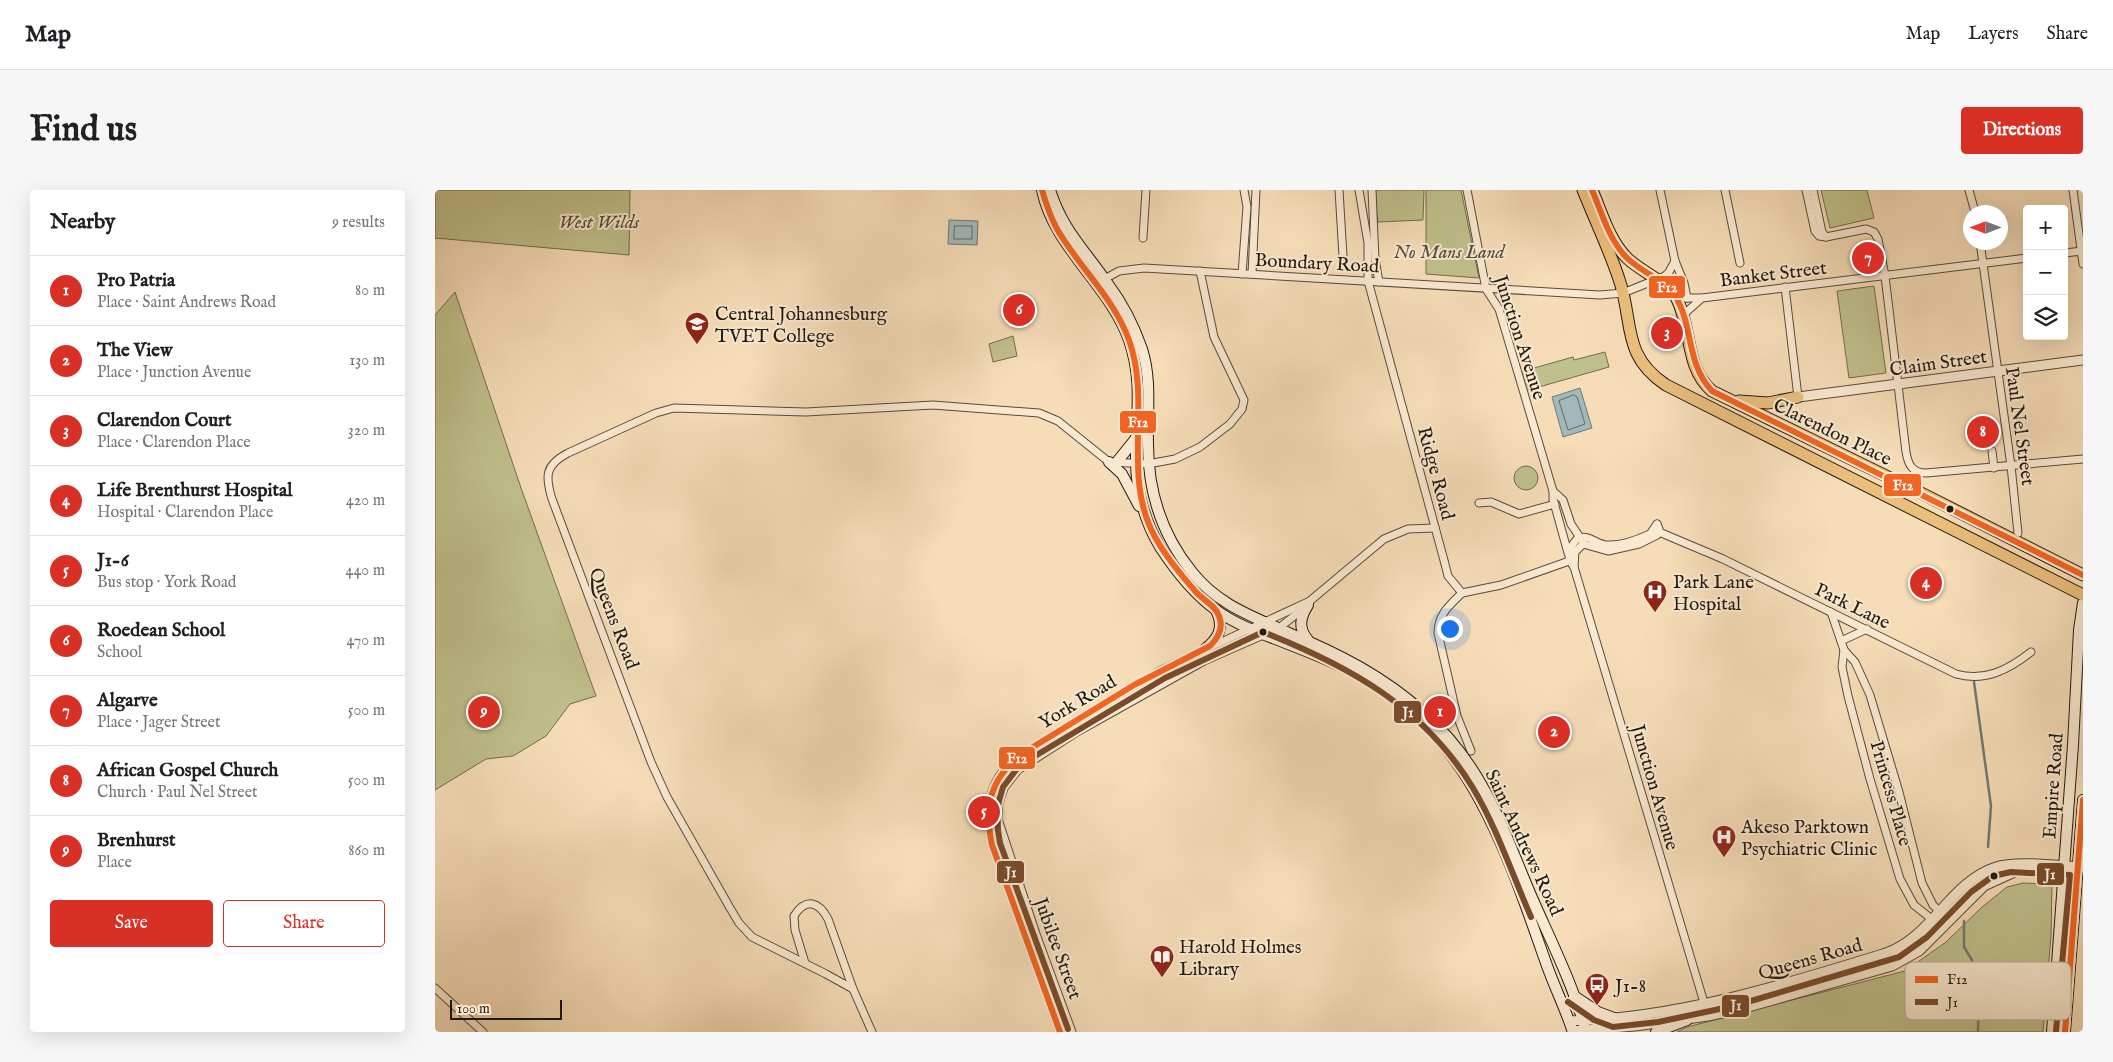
<!DOCTYPE html>
<meta charset="utf-8">
<style>
:root{--surface:#fff;--page:#f6f6f6;--text:#202124;--muted:#757577;--line:#e0e0e0;--accent:#d93025}
body{margin:0;font-family:"IM FELL English",serif;background:var(--page);color:var(--text)}
.controls{position:absolute;right:15px;top:15px;display:grid;overflow:hidden;border-radius:5px;box-shadow:0 5px 20px #0002}
.controls button{width:45px;height:45px;display:grid;place-items:center;padding:0;border:0;border-bottom:1px solid var(--line);background:var(--surface);color:var(--text);font:25px sans-serif}
.compass{position:absolute;left:1528px;top:15px;width:45px;height:45px;border-radius:50%;background:var(--surface);box-shadow:0 5px 20px #0002;rotate:270deg}
.scale{position:absolute;left:15px;bottom:12px;width:112px;box-sizing:border-box;padding-left:5px;border:2px solid #221a10;border-top:0;font-size:14px;line-height:18px;white-space:nowrap;color:#221a10;-webkit-text-stroke:4px #f9e9d1;paint-order:stroke}
.you{position:absolute;left:1014px;top:438px;width:18px;height:18px;margin:-12px;border:4px solid #fff;border-radius:50%;background:#1a73e8;box-shadow:0 0 0 8px #1a73e833}
.badge{display:grid;place-items:center;width:32px;height:32px;border-radius:50%;background:var(--accent);color:#fff;font-size:16px;font-weight:700}
.pin{position:absolute;translate:-50% -50%;border:2px solid #fff;box-shadow:0 1px 5px #0006}
.list{margin:0;padding:0;list-style:none}
h2{display:flex;justify-content:space-between;align-items:center;height:65px;margin:0;padding:0 20px;font-size:21px}
h2 small{font-size:16px;font-weight:400;color:var(--muted)}
.list li{display:grid;grid-template-columns:32px 1fr auto;gap:15px;align-items:center;box-sizing:border-box;height:70px;padding:0 20px;border-top:1px solid var(--line)}
.list b{display:block;font-size:19px;white-space:nowrap}
.list p{margin:0;font-size:16px;white-space:nowrap;color:var(--muted)}
.list em{font-size:16px;font-style:normal;color:var(--muted)}
.actions{display:flex;gap:10px;padding:15px 20px}
.actions a{flex:1;padding:11px 0;border:1px solid var(--accent);border-radius:5px;text-align:center;font-size:18px;color:var(--accent)}
.actions .main{background:var(--accent);color:#fff}
.icon{flex:none;width:28px;height:28px;fill:none;stroke:currentColor;stroke-width:2;stroke-linecap:round;stroke-linejoin:round}
.map{position:relative;flex:none;width:1648px;height:842px;overflow:hidden;border-radius:5px}
header{display:flex;align-items:center;gap:30px;box-sizing:border-box;height:70px;padding:0 25px;background:var(--surface);border-bottom:1px solid var(--line)}
header strong{font-size:24px}
nav{display:flex;gap:28px;margin-inline-start:auto;font-size:18px}
.intro{display:flex;align-items:center;justify-content:space-between;box-sizing:border-box;height:120px;padding:0 30px}
h1{margin:0;font-size:35px}
.button{padding:12px 22px;border-radius:5px;background:var(--accent);color:#fff;font-size:18px;font-weight:700}
main{display:flex;gap:30px;padding:0 30px}
aside{flex:1;background:var(--surface);border-radius:5px;box-shadow:0 5px 20px #0002}
.map>svg:first-child{display:block}
.green{fill:#c0c08c;stroke:#716d4e}
.water{fill:#a2b9ba;stroke:#6f7976}
.lines{fill:none;stroke-linecap:round;stroke-linejoin:round}
.shore{stroke:#626a65;stroke-width:1}
.stream{stroke:#6f7976;stroke-width:2.5}
.minor-casing{stroke:#574b3a;stroke-width:9}
.tertiary-casing{stroke:#574b3a;stroke-width:11}
.secondary-casing{stroke:#221a10;stroke-width:12}
.primary-casing{stroke:#221a10;stroke-width:13}
.minor{stroke:#f9e9d1;stroke-width:7}
.tertiary{stroke:#f9e9d1;stroke-width:9}
.secondary{stroke:#f9e9d1;stroke-width:10}
.primary{stroke:#ebbe7c;stroke-width:11}
.bus-1-casing{stroke:#f9e9d1;stroke-width:10}
.bus-2-casing{stroke:#f9e9d1;stroke-width:10}
.bus-1{stroke:#f26522;stroke-width:6}
.bus-2{stroke:#7a4b2a;stroke-width:6}
.bus-dot{fill:#221a10;stroke:#f9e9d1;stroke-width:2}
.labels{text-anchor:middle;stroke-width:4;stroke-linejoin:round;paint-order:stroke}
.park-label{font-size:19px;font-style:italic;fill:#514c35;stroke:#f9e9d1}
.street-label{font-size:19px;fill:#221a10;stroke:#f9e9d1}
.poi-label{font-size:19px;fill:#221a10;stroke:#f9e9d1;text-anchor:start}
.key{fill:#f9e9d1;stroke:#b8ab97;stroke-width:1}
.key-label{font-size:14px;fill:#221a10}
.line-badge{stroke:#f9e9d1;stroke-width:2}
.badge-label{font-size:14px;text-anchor:middle;font-weight:bold;fill:#fff}
</style>
<header>
<strong>Map</strong>
<nav><a>Map</a><a>Layers</a><a>Share</a></nav>
</header>
<div class="intro"><h1>Find us</h1><a class="button">Directions</a></div>
<main>
<aside>
<h2>Nearby<small>9 results</small></h2>
<ul class="list">
<li><span class="badge">1</span><div><b>Pro Patria</b><p>Place · Saint Andrews Road</p></div><em>80 m</em></li>
<li><span class="badge">2</span><div><b>The View</b><p>Place · Junction Avenue</p></div><em>130 m</em></li>
<li><span class="badge">3</span><div><b>Clarendon Court</b><p>Place · Clarendon Place</p></div><em>320 m</em></li>
<li><span class="badge">4</span><div><b>Life Brenthurst Hospital</b><p>Hospital · Clarendon Place</p></div><em>420 m</em></li>
<li><span class="badge">5</span><div><b>J1-6</b><p>Bus stop · York Road</p></div><em>440 m</em></li>
<li><span class="badge">6</span><div><b>Roedean School</b><p>School</p></div><em>470 m</em></li>
<li><span class="badge">7</span><div><b>Algarve</b><p>Place · Jager Street</p></div><em>500 m</em></li>
<li><span class="badge">8</span><div><b>African Gospel Church</b><p>Church · Paul Nel Street</p></div><em>500 m</em></li>
<li><span class="badge">9</span><div><b>Brenhurst</b><p>Place</p></div><em>860 m</em></li>
</ul>
<div class="actions"><a class="main">Save</a><a>Share</a></div>
</aside>
<div class="map">
<svg width="1648" height="842" viewBox="0 0 1648 842">
<rect width="100%" height="100%" fill="#f6ddb8"/>
<filter id="stains"><feTurbulence type="fractalNoise" baseFrequency=".004" numOctaves="4"/><feColorMatrix values="0 0 0 0 .2 0 0 0 0 .09 0 0 0 0 .02 0 0 0 .5 -.17"/></filter>
<radialGradient id="worn" r=".72"><stop offset=".6" stop-color="#630" stop-opacity="0"/><stop offset="1" stop-color="#630" stop-opacity=".3"/></radialGradient>
<g class="green">
<polygon points="0,0 195,0 194,65 0,48"/>
<polygon points="939,0 989,0 988,30 943,32"/>
<polygon points="991,0 1026,0 1044,88 991,84"/>
<polygon points="1386,0 1432,0 1439,28 1395,38"/>
<polygon points="1439,96 1451,183 1414,188 1402,101"/>
<polygon points="20,102 86,298 161,506 135,514 111,546 78,566 51,569 0,600 0,125"/>
<polygon points="578,146 582,166 558,172 554,154"/>
<polygon points="1170,162 1174,177 1090,201 1085,182 1138,167 1139,170"/>
<circle cx="1091" cy="288" r="12"/>
<polygon points="1588,693 1617,694 1616,746 1608,842 1242,842 1252,837 1470,781 1511,752 1547,717 1572,697"/>
</g>
<g class="water">
<polygon points="514,30 543,31 542,55 513,54"/>
<polygon points="1145,198 1157,238 1128,247 1117,207"/>
</g>
<g class="lines">
<g class="shore">
<polygon points="520,36 537,36 537,49 519,49"/>
<polygon points="1139,205 1142,207 1150,234 1133,240 1124,211"/>
</g>
<g class="stream">
<polyline points="1539,492 1556,616 1553,657"/>
<polyline points="1529,731 1529,757 1537,770 1544,798 1543,842"/>
</g>
<defs>
<g id="minor">
<polyline points="904,0 908,66"/>
<polyline points="924,0 933,53 933,91 1010,374 1013,386 1027,403"/>
<polyline points="937,0 940,69 944,92"/>
<polyline points="1032,0 1051,99 1064,119 1118,301 1118,309 1133,363"/>
<polyline points="1225,0 1240,71 1249,93 1252,108"/>
<polyline points="1290,0 1305,73"/>
<polyline points="1371,0 1380,41 1384,46 1391,47"/>
<path d="M1378,0L1387,42L1391,47L1431,39L1439,42L1443,49L1450,86L1471,262C1473,274 1477,283 1491,283L1648,269"/>
<polyline points="1534,0 1540,22"/>
<polyline points="1638,0 1648,74"/>
<polyline points="708,48 711,0"/>
<polyline points="1545,52 1576,276 1583,343"/>
<polyline points="1629,63 1648,61"/>
<polyline points="807,84 812,17 809,0"/>
<polyline points="817,84 821,0"/>
<polyline points="666,91 684,81 709,78 1165,105 1188,103 1230,86 1234,82 1240,71"/>
<polyline points="1350,97 1363,207"/>
<polyline points="1241,108 1267,108 1592,68"/>
<polyline points="1248,125 1267,108"/>
<polyline points="1557,261 1559,278"/>
<polyline points="1118,301 1128,310 1136,334 1148,352"/>
<polyline points="1044,313 1056,312 1084,324 1120,314"/>
<polyline points="1222,334 1224,339 1222,345 1204,354 1173,361 1148,354 1140,362 1139,377 1273,826"/>
<path d="M1224,342L1288,369L1521,484C1550,492 1573,480 1596,462"/>
<path d="M1139,377C1131,367 1133,359 1142,349C1154,343 1161,355 1172,355C1185,356 1204,349 1215,344L1222,334"/>
<path d="M1027,403C1015,415 1003,424 1003,443L1022,526L1036,561"/>
<polyline points="1027,403 1066,395 1137,370"/>
<polyline points="1396,422 1409,460 1420,472 1435,505 1464,602 1487,693 1498,715 1514,731"/>
<polyline points="1406,451 1432,439"/>
<polyline points="1409,460 1407,477 1413,506 1435,589 1465,689 1479,715 1508,738"/>
<path d="M370,773L360,740L359,726C371,707 384,712 393,729L418,799"/>
<polyline points="0,798 48,842"/>
<path d="M437,842L418,799L391,784L317,747L304,733L295,718L232,607L216,572L117,309C110,286 110,275 133,263L221,223L239,218L371,222L498,215L604,223L623,231L674,272L713,274L740,269L765,257L795,234L807,219L809,210L779,147L765,81"/>
<path d="M625,842L557,655C548,619 554,587 585,565L726,480L875,411"/>
<polyline points="637,842 601,744 563,629 563,616 569,598 583,580 642,542 769,471 844,438 873,415 876,410 949,349 973,339 1000,338"/>
</g>
<g id="tertiary">
<polyline points="1363,207 1648,170"/>
<path d="M1134,831C1243,828 1348,795 1451,763C1498,746 1515,692 1561,677C1581,670 1625,676 1648,677"/>
<polyline points="1137,841 1200,836 1273,826 1310,818 1457,776 1484,761 1549,696 1595,675"/>
</g>
<g id="secondary">
<path d="M607,0C618,56 675,96 694,150C709,194 700,228 701,271C701,301 710,332 725,357C740,380 759,404 781,420C803,436 828,444 853,454C884,466 916,479 944,497C1040,558 1075,671 1111,773C1119,796 1130,818 1138,842"/>
<path d="M615,0C628,41 650,60 673,94C688,114 699,136 707,159C717,190 712,223 713,254C713,301 727,345 757,382C783,415 817,426 854,443C878,453 902,464 925,477C974,505 1018,544 1046,594C1067,630 1081,671 1098,710C1117,753 1139,797 1151,842"/>
<polyline points="674,272 687,284 704,316"/>
<polyline points="681,273 702,247"/>
<path d="M873,450C863,438 865,428 873,415"/>
<path d="M769,460C783,449 790,438 781,420"/>
<polyline points="1139,806 1163,822 1179,828"/>
<polyline points="1221,842 1252,830"/>
<polyline points="1617,842 1638,555 1644,440 1648,413"/>
<polyline points="1630,842 1648,610"/>
</g>
<g id="primary">
<path d="M1148,0C1160,30 1174,59 1184,89C1199,132 1186,165 1231,195L1648,405"/>
<path d="M1157,0C1167,23 1174,50 1192,68C1205,81 1234,93 1242,109C1257,139 1250,178 1277,201L1492,306L1648,385"/>
<polyline points="1304,211 1333,213 1363,207"/>
</g>
</defs>
<use href="#minor" class="minor-casing"/>
<use href="#tertiary" class="tertiary-casing"/>
<use href="#secondary" class="secondary-casing"/>
<use href="#primary" class="primary-casing"/>
<use href="#minor" class="minor"/>
<use href="#tertiary" class="tertiary"/>
<use href="#secondary" class="secondary"/>
<use href="#primary" class="primary"/>
<defs>
<g id="bus-1">
<path d="M607,0C611,14 615,26 622,39C644,77 679,108 694,150C717,214 686,286 720,347C731,367 746,385 761,402C768,410 781,416 784,426C789,438 783,448 775,456L699,495L585,565C554,591 549,617 557,655L625,842"/>
<path d="M1157,0C1167,23 1174,50 1192,68C1207,83 1232,90 1242,109C1259,140 1251,173 1277,201L1648,385"/>
<polyline points="1630,842 1648,610"/>
</g>
<g id="bus-2">
<polyline points="1133,812 1159,830 1178,837 1223,832 1299,816 1464,767 1492,747 1536,702 1558,686 1576,682 1635,685 1621,841"/>
<path d="M633,839L565,653L563,640L562,618L568,597L581,580L590,572L730,488L828,442C914,476 989,517 1038,598C1062,638 1077,684 1096,727"/>
</g>
</defs>
<use href="#bus-1" class="bus-1-casing"/>
<use href="#bus-2" class="bus-2-casing"/>
<use href="#bus-1" class="bus-1"/>
<use href="#bus-2" class="bus-2"/>
</g>
<defs>
<symbol id="university-pin" viewBox="-11 -11 22 30"><path d="M0 17L-7.5 6A9.5 9.5 0 1 1 7.5 6Z" fill="#8f2418" stroke="#f9e9d1"/><path d="M0-5L7-2L0 1L-7-2ZM-4 1L0 2.5L4 1V4Q0 6-4 4Z" fill="#fff"/></symbol>
<symbol id="hospital-pin" viewBox="-11 -11 22 30"><path d="M0 17L-7.5 6A9.5 9.5 0 1 1 7.5 6Z" fill="#8f2418" stroke="#f9e9d1"/><path d="M-5-5h3v3.5h4V-5h3V5h-3V1.5h-4V5h-3Z" fill="#fff"/></symbol>
<symbol id="library-pin" viewBox="-11 -11 22 30"><path d="M0 17L-7.5 6A9.5 9.5 0 1 1 7.5 6Z" fill="#8f2418" stroke="#f9e9d1"/><path d="M-6-4Q-3-5.5-.7-3.5V5Q-3 3-6 4ZM6-4Q3-5.5 .7-3.5V5Q3 3 6 4Z" fill="#fff"/></symbol>
<symbol id="bus-pin" viewBox="-11 -11 22 30"><path d="M0 17L-7.5 6A9.5 9.5 0 1 1 7.5 6Z" fill="#8f2418" stroke="#f9e9d1"/><path d="M-5-6H5V4H4V6H2V4H-2V6H-4V4H-5ZM-3.5-4V0h7V-4ZM-3.5 1.2v1.5H-2V1.2ZM2 1.2v1.5H3.5V1.2Z" fill="#fff"/></symbol>
</defs>
<g fill-rule="evenodd">
<use href="#university-pin" x="248" y="120" width="28" height="38"/>
<use href="#hospital-pin" x="1206" y="388" width="28" height="38"/>
<use href="#hospital-pin" x="1275" y="633" width="28" height="38"/>
<use href="#library-pin" x="713" y="753" width="28" height="38"/>
<use href="#bus-pin" x="1148" y="781" width="28" height="38"/>
</g>
<g class="bus-dot">
<circle cx="1515" cy="319" r="4.5"/>
<circle cx="828" cy="442" r="4.5"/>
<circle cx="1559" cy="686" r="4.5"/>
</g>
<g class="labels">
<g class="park-label">
<text x="164" y="38">West Wilds</text>
<text x="1014" y="68">No Mans Land</text>
</g>
<g class="street-label">
<text transform="translate(882 72) rotate(3)" y="7">Boundary Road</text>
<text transform="translate(1338 83) rotate(-7)" y="7">Banket Street</text>
<text transform="translate(1086 147) rotate(72)" y="7">Junction Avenue</text>
<text transform="translate(1503 172) rotate(-8)" y="7">Claim Street</text>
<text transform="translate(1586 236) rotate(82)" y="7">Paul Nel Street</text>
<text transform="translate(1398 241) rotate(26)" y="7">Clarendon Place</text>
<text transform="translate(1002 283) rotate(75)" y="7">Ridge Road</text>
<text transform="translate(1418 415) rotate(26)" y="7">Park Lane</text>
<text transform="translate(180 428) rotate(69)" y="7">Queens Road</text>
<text transform="translate(642 511) rotate(-31)" y="7">York Road</text>
<text transform="translate(1617 596) rotate(-86)" y="7">Empire Road</text>
<text transform="translate(1221 597) rotate(74)" y="7">Junction Avenue</text>
<text transform="translate(1457 603) rotate(74)" y="7">Princess Place</text>
<text transform="translate(1090 652) rotate(65)" y="7">Saint Andrews Road</text>
<text transform="translate(624 758) rotate(70)" y="7">Jubilee Street</text>
<text transform="translate(1375 768) rotate(-16)" y="7">Queens Road</text>
</g>
<g class="poi-label">
<text x="280" y="130">Central Johannesburg<tspan x="280" dy="22">TVET College</tspan></text>
<text x="1238" y="398">Park Lane<tspan x="1238" dy="22">Hospital</tspan></text>
<text x="1306" y="643">Akeso Parktown<tspan x="1306" dy="22">Psychiatric Clinic</tspan></text>
<text x="744" y="763">Harold Holmes<tspan x="744" dy="22">Library</tspan></text>
<text x="1180" y="802">J1-8</text>
</g>
</g>
<rect x="1470" y="772" width="166" height="58" rx="8" class="key"/>
<rect x="1480" y="786" width="23" height="7" fill="#f26522"/>
<rect x="1480" y="809" width="23" height="6" fill="#7a4b2a"/>
<g class="key-label">
<text x="1512" y="794">F12</text>
<text x="1512" y="817">J1</text>
</g>
<g class="line-badge">
<rect x="1213" y="85" width="38" height="24" rx="5" fill="#f26522"/>
<rect x="684" y="220" width="38" height="24" rx="5" fill="#f26522"/>
<rect x="1448" y="283" width="39" height="24" rx="5" fill="#f26522"/>
<rect x="958" y="510" width="29" height="24" rx="5" fill="#7a4b2a"/>
<rect x="563" y="556" width="38" height="24" rx="5" fill="#f26522"/>
<rect x="561" y="670" width="29" height="24" rx="5" fill="#7a4b2a"/>
<rect x="1601" y="672" width="29" height="24" rx="5" fill="#7a4b2a"/>
<rect x="1286" y="804" width="29" height="24" rx="5" fill="#7a4b2a"/>
</g>
<g class="badge-label">
<text x="1232" y="102">F12</text>
<text x="703" y="237">F12</text>
<text x="1468" y="300">F12</text>
<text x="973" y="527">J1</text>
<text x="582" y="573">F12</text>
<text x="576" y="687">J1</text>
<text x="1615" y="689">J1</text>
<text x="1301" y="820">J1</text>
</g>
<rect width="100%" height="100%" filter="url(#stains)"/>
<rect width="100%" height="100%" fill="url(#worn)"/>
</svg>
<div class="controls">
<button>+</button>
<button>−</button>
<button><svg class="icon" aria-label="layers" viewBox="0 0 24 24"><path d="M12 4l9 5-9 5-9-5zM3 14l9 5 9-5"/></svg></button>
</div>
<svg class="compass" viewBox="-18 -18 36 36"><path d="M0-13l5 13h-10z" fill="#e53935"/><path d="M0 13l5-13h-10z" fill="#757577"/></svg>
<div class="scale">100 m</div>
<div class="you"></div>
<div class="pin badge" style="left:1005px;top:522px">1</div>
<div class="pin badge" style="left:1119px;top:542px">2</div>
<div class="pin badge" style="left:1232px;top:143px">3</div>
<div class="pin badge" style="left:1491px;top:393px">4</div>
<div class="pin badge" style="left:549px;top:622px">5</div>
<div class="pin badge" style="left:584px;top:120px">6</div>
<div class="pin badge" style="left:1433px;top:68px">7</div>
<div class="pin badge" style="left:1548px;top:242px">8</div>
<div class="pin badge" style="left:49px;top:522px">9</div>
</div>
</main>
